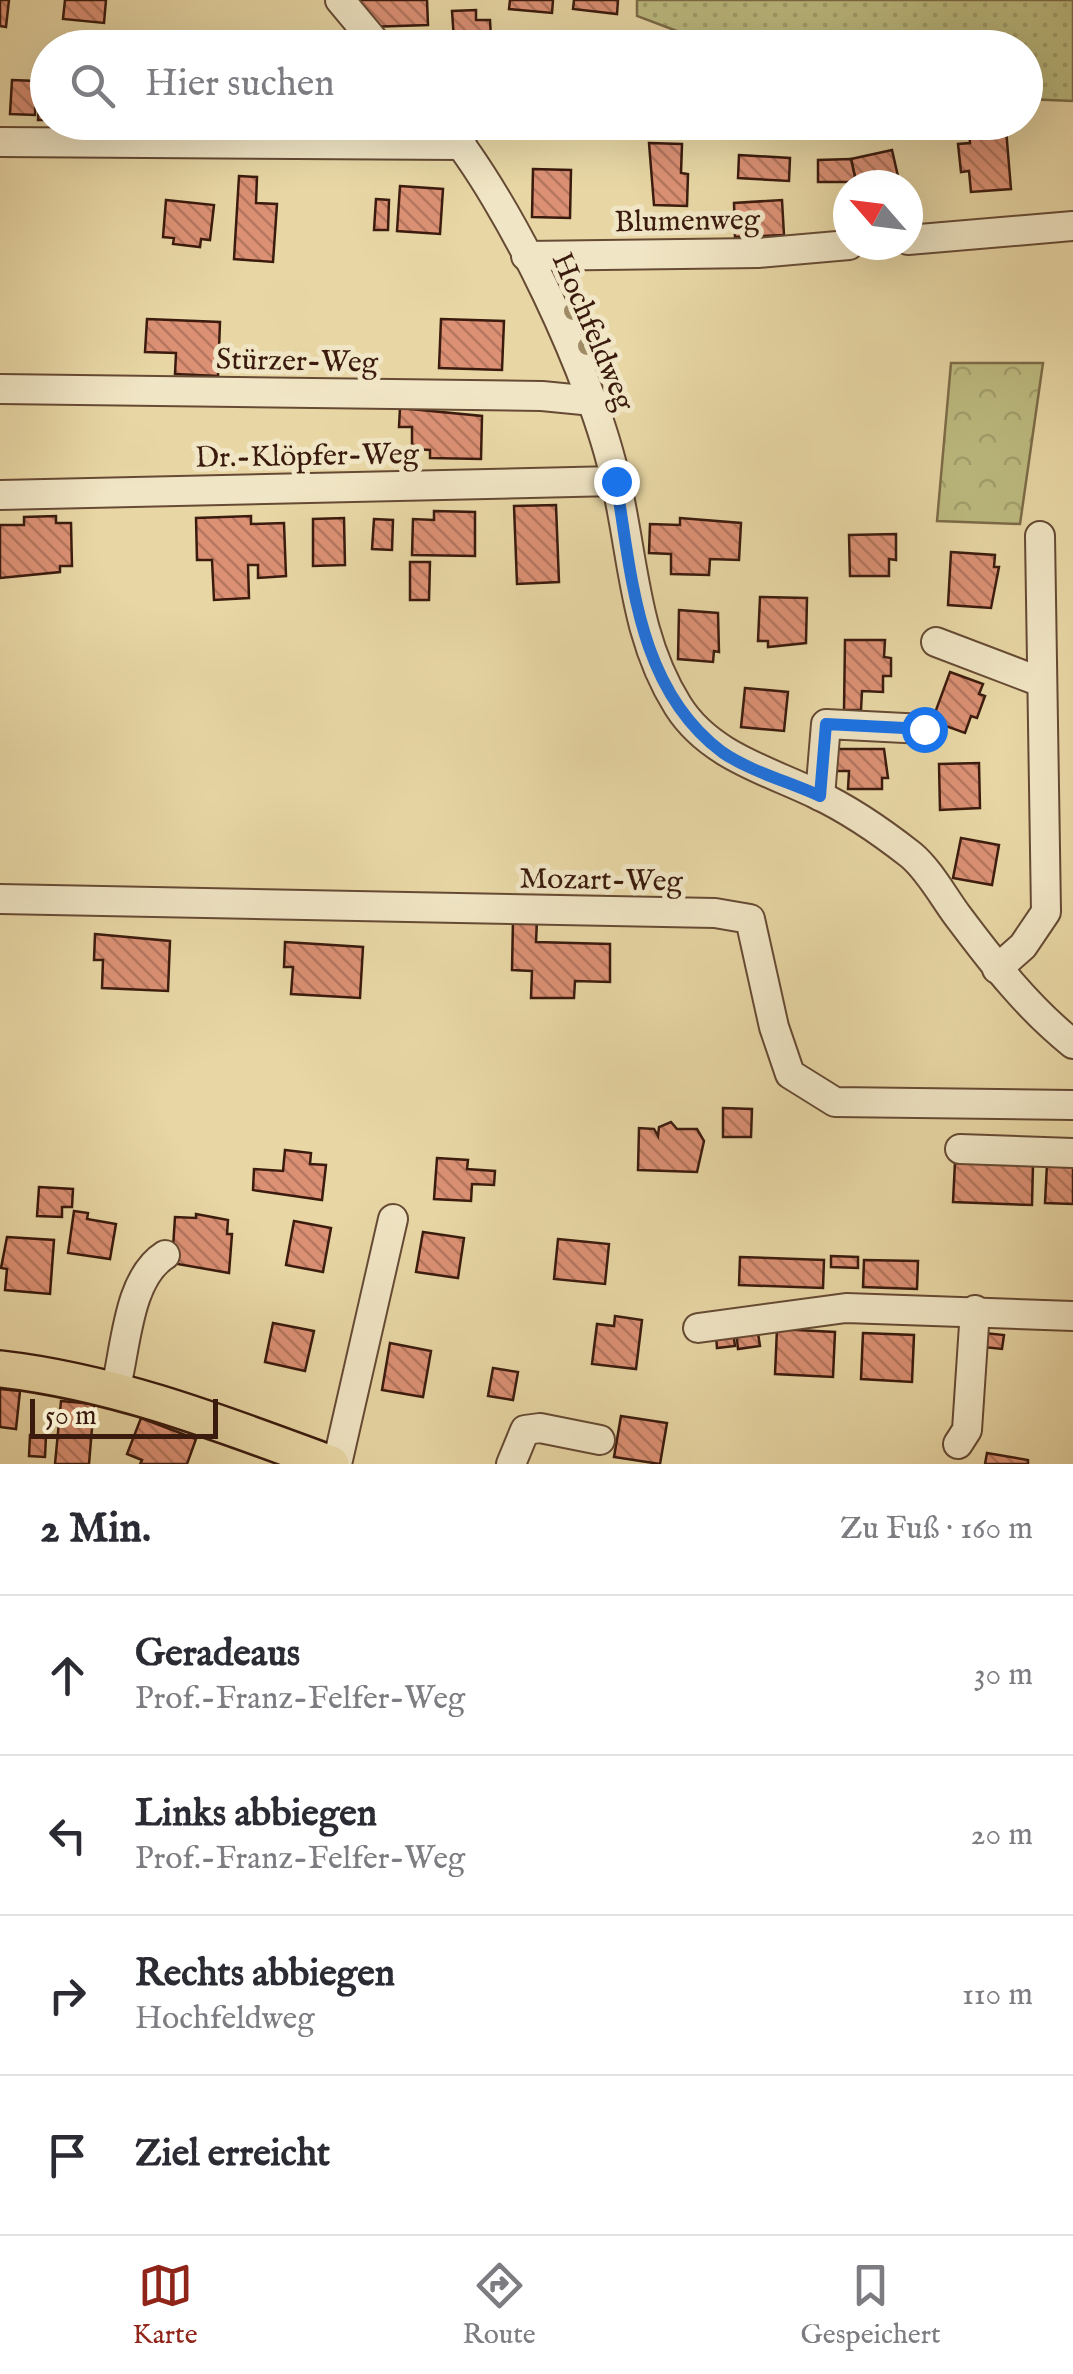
<!DOCTYPE html>
<html lang="de">
<meta charset="utf-8">
<style>
:root{--surface:#fff;--page:#f7f7f7;--text:#2b2b33;--muted:#7c7c81;--line:#e1e1e2;--accent:#8f2418}
body{margin:0;font-family:"IM FELL English",serif;background:var(--page);color:var(--text)}
.compass{position:absolute;left:833px;top:170px;width:90px;height:90px;border-radius:50%;background:var(--surface);box-shadow:0 10px 40px #0002;rotate:298deg}
.scale{position:absolute;left:30px;bottom:25px;width:188px;box-sizing:border-box;padding-left:10px;border:5px solid #3b1b0e;border-top:0;font-size:28px;line-height:35px;white-space:nowrap;color:#3b1b0e;-webkit-text-stroke:8px #f0e5c4;paint-order:stroke}
.stop{position:absolute;width:30px;height:30px;margin:-22px;border:8px solid #1a73e8;border-radius:50%;background:#fff}
.stop.end{background:#1a73e8;border-color:#fff;box-shadow:0 2px 10px #0008}
.list{margin:0;padding:0;list-style:none}
h2{display:flex;justify-content:space-between;align-items:center;height:130px;margin:0;padding:0 40px;font-size:42px}
h2 small{font-size:32px;font-weight:400;color:var(--muted)}
.list li{display:grid;grid-template-columns:65px 1fr auto;gap:30px;align-items:center;box-sizing:border-box;height:160px;padding:0 40px;border-top:2px solid var(--line)}
.list b{display:block;font-size:38px;white-space:nowrap}
.list p{margin:0;font-size:32px;white-space:nowrap;color:var(--muted)}
.list em{font-size:32px;font-style:normal;color:var(--muted)}
.icon{flex:none;width:55px;height:55px;fill:none;stroke:currentColor;stroke-width:2;stroke-linecap:round;stroke-linejoin:round}
.map{position:relative;flex:none;width:1073px;height:1464px;overflow:hidden}
.search{position:absolute;background:var(--surface);box-shadow:0 10px 40px #0002;left:30px;right:30px;top:30px;height:110px;display:flex;align-items:center;gap:25px;box-sizing:border-box;padding:0 35px;border-radius:55px;color:var(--muted);font-size:38px}
.sheet{height:770px;background:var(--surface)}
nav{display:flex;justify-content:space-around;align-items:center;box-sizing:border-box;height:140px;border-top:2px solid var(--line);background:var(--surface);font-size:28px;color:var(--muted)}
nav a{display:grid;justify-items:center;gap:5px}
nav .on{color:var(--accent)}
.map>svg:first-child{display:block}
.grass{fill:url(#grass-dots);stroke:#7c6c48;stroke-width:2.5}
.park{fill:url(#park-crowns);stroke:#7c6c48;stroke-width:2.5}
.building{fill:url(#building-back-hatch);stroke:#3b1b0e;stroke-width:2.5}
.lines{fill:none;stroke-linecap:round;stroke-linejoin:round}
.minor-casing{stroke:#664a34;stroke-width:32}
.major-casing{stroke:#3b1b0e;stroke-width:40}
.minor{stroke:#f0e5c4;stroke-width:28}
.major{stroke:#e8d7a5;stroke-width:35}
.tree{fill:#9e8a65}
.route{stroke:#1a73e8;stroke-width:12}
.labels{text-anchor:middle;stroke-width:10;stroke-linejoin:round;paint-order:stroke}
.street-label{font-size:30px;fill:#3b1b0e;stroke:#f0e5c4}
</style>
<div class="map">
<svg width="1073" height="1464" viewBox="0 0 1073 1464">
<defs>
<pattern id="grass-dots" width="8" height="8" patternUnits="userSpaceOnUse" patternTransform="scale(2.5)"><rect width="8" height="8" fill="#bdbc81"/><path d="M2 2h.1M6 6h.1" fill="none" stroke="#a3a16e" stroke-width="1.8" stroke-linecap="round"/></pattern>
<pattern id="park-crowns" width="20" height="18" patternUnits="userSpaceOnUse" patternTransform="scale(2.5)"><rect width="20" height="18" fill="#bdbc81"/><path d="M2 6a3 3 0 1 1 6 0M12 15a3 3 0 1 1 6 0" fill="none" stroke="#a3a16e"/></pattern>
<pattern id="building-back-hatch" width="6" height="6" patternUnits="userSpaceOnUse" patternTransform="scale(2.5)"><rect width="6" height="6" fill="#dc9175"/><path d="M-1 5l2 2M0 0l6 6M5-1l2 2" fill="none" stroke="#b4765e"/></pattern>
</defs>
<rect width="100%" height="100%" fill="#e8d7a5"/>
<filter id="stains"><feTurbulence type="fractalNoise" baseFrequency=".002" numOctaves="4"/><feColorMatrix values="0 0 0 0 .2 0 0 0 0 .09 0 0 0 0 .02 0 0 0 .5 -.17"/></filter>
<radialGradient id="worn" r=".72"><stop offset=".6" stop-color="#630" stop-opacity="0"/><stop offset="1" stop-color="#630" stop-opacity=".3"/></radialGradient>
<polygon class="grass" points="637,0 1073,0 1073,101 1026,99 1026,48 719,47 637,16"/>
<polygon class="park" points="951,363 1043,363 1020,524 937,521"/>
<g class="building">
<polygon points="0,0 9,0 6,27 0,26"/>
<polygon points="65,0 106,0 104,23 63,19"/>
<polygon points="345,0 427,0 428,25 367,27"/>
<polygon points="510,0 553,0 552,13 509,9"/>
<polygon points="574,0 618,0 617,14 573,9"/>
<polygon points="476,10 476,20 490,20 491,38 454,40 452,11"/>
<polygon points="42,66 48,67 48,120 38,120"/>
<polygon points="12,80 36,81 35,115 10,114"/>
<polygon points="1006,129 1011,189 971,192 969,171 961,172 958,144 970,143 969,132"/>
<polygon points="649,143 682,144 681,173 688,174 687,206 654,205"/>
<polygon points="892,150 900,185 857,185 851,159"/>
<polygon points="739,155 790,158 789,181 738,178"/>
<polygon points="851,159 856,182 818,182 818,160"/>
<polygon points="533,169 571,170 570,218 532,217"/>
<polygon points="239,176 257,177 256,203 277,204 273,262 234,259"/>
<polygon points="400,186 443,189 440,234 397,231"/>
<polygon points="376,199 389,200 388,230 374,230"/>
<polygon points="166,200 214,205 210,240 201,239 200,247 173,244 174,238 163,237"/>
<polygon points="782,200 784,235 735,237 734,203"/>
<polygon points="147,319 220,322 218,376 175,374 176,353 145,352"/>
<polygon points="441,319 504,321 502,370 439,368"/>
<polygon points="400,408 482,416 481,459 430,458 430,450 412,449 412,427 399,427"/>
<polygon points="556,505 559,582 517,584 514,506"/>
<polygon points="434,511 475,512 475,556 412,555 413,519 434,520"/>
<polygon points="56,516 56,523 71,523 72,566 60,566 60,572 0,578 0,525 24,525 24,517"/>
<polygon points="251,516 251,524 284,523 286,576 258,578 258,565 248,565 249,598 214,600 212,560 197,560 196,518"/>
<polygon points="344,518 345,565 313,566 313,519"/>
<polygon points="680,518 741,523 739,560 710,559 709,575 671,574 671,554 649,553 650,524 680,525"/>
<polygon points="374,519 393,520 392,550 372,549"/>
<polygon points="896,534 896,560 889,559 889,576 850,576 849,535"/>
<polygon points="951,552 995,555 994,567 999,567 991,608 948,605"/>
<polygon points="410,562 430,562 429,600 410,600"/>
<polygon points="760,597 807,598 806,643 768,647 768,641 758,641"/>
<polygon points="679,610 718,613 719,652 714,651 713,662 678,659"/>
<polygon points="845,640 885,640 884,657 891,658 891,676 883,676 883,692 862,691 861,710 844,710"/>
<polygon points="950,672 983,684 979,694 985,696 977,718 971,716 965,733 932,721"/>
<polygon points="745,688 788,692 784,731 741,727"/>
<polygon points="834,749 884,749 888,778 882,778 882,789 848,789 849,771 834,771"/>
<polygon points="979,763 980,808 940,810 939,764"/>
<polygon points="961,838 999,845 992,885 953,878"/>
<polygon points="513,920 537,920 536,942 610,944 610,982 575,981 574,998 531,998 532,971 512,970"/>
<polygon points="95,934 170,941 168,991 102,988 103,960 94,960"/>
<polygon points="285,942 363,947 360,998 291,994 293,967 284,967"/>
<polygon points="723,1108 752,1109 751,1137 723,1137"/>
<polygon points="671,1122 677,1129 697,1129 704,1141 697,1172 638,1170 639,1128 654,1129 658,1136 659,1127"/>
<polygon points="285,1150 311,1153 310,1164 326,1165 322,1200 253,1190 254,1169 283,1171"/>
<polygon points="437,1158 468,1160 467,1169 495,1171 494,1185 472,1184 471,1201 434,1199"/>
<polygon points="955,1162 1033,1164 1032,1205 953,1202"/>
<polygon points="1047,1164 1073,1164 1073,1204 1045,1203"/>
<polygon points="39,1187 73,1189 72,1207 62,1207 62,1217 37,1216"/>
<polygon points="74,1211 88,1213 87,1219 116,1224 110,1259 68,1253"/>
<polygon points="196,1214 228,1220 227,1234 232,1234 229,1273 172,1263 175,1217 196,1218"/>
<polygon points="294,1221 331,1228 323,1272 286,1265"/>
<polygon points="423,1232 464,1238 458,1278 416,1272"/>
<polygon points="7,1237 54,1240 50,1294 5,1290 7,1269 1,1268"/>
<polygon points="558,1239 609,1244 605,1284 554,1279"/>
<polygon points="831,1256 858,1257 858,1268 831,1267"/>
<polygon points="740,1257 824,1260 823,1288 739,1285"/>
<polygon points="864,1260 918,1261 917,1289 863,1287"/>
<polygon points="615,1316 642,1320 636,1369 592,1364 597,1324 614,1326"/>
<polygon points="273,1323 314,1331 305,1371 265,1362"/>
<polygon points="757,1327 760,1346 738,1349 736,1330"/>
<polygon points="777,1329 835,1332 833,1377 775,1374"/>
<polygon points="733,1332 735,1346 717,1348 716,1335"/>
<polygon points="863,1333 914,1335 912,1382 861,1379"/>
<polygon points="984,1333 1004,1335 1002,1349 983,1347"/>
<polygon points="390,1343 431,1351 423,1397 382,1390"/>
<polygon points="493,1368 518,1372 513,1400 488,1396"/>
<polygon points="0,1389 20,1391 16,1429 0,1427"/>
<polygon points="61,1401 94,1404 89,1464 55,1464"/>
<polygon points="621,1416 667,1423 660,1464 614,1457"/>
<polygon points="141,1418 196,1439 187,1464 140,1464 142,1460 127,1454"/>
<polygon points="30,1435 46,1436 45,1457 29,1456"/>
<polygon points="987,1453 1028,1460 1028,1464 985,1464"/>
</g>
<g class="lines">
<defs>
<g id="minor">
<polyline points="340,0 380,48"/>
<path d="M443,122C511,203 594,379 616,482C634,560 634,636 678,706C709,755 766,770 816,794C848,809 883,833 911,855C929,870 943,896 957,915C993,963 1027,1007 1073,1044"/>
<polyline points="0,142 462,145"/>
<polyline points="908,240 1073,226"/>
<polyline points="526,256 758,253 849,245"/>
<polyline points="0,389 542,396 593,401"/>
<polyline points="0,495 616,481"/>
<polyline points="936,642 1041,682"/>
<polyline points="820,796 826,724 924,729"/>
<polyline points="0,899 715,913 750,919 774,1027 790,1074 835,1102 1073,1105"/>
<polyline points="997,969 1023,946 1046,912 1040,536"/>
<polyline points="960,1149 1073,1153"/>
<polyline points="698,1328 846,1308 1073,1316"/>
<path d="M115,1391C126,1350 127,1279 165,1255"/>
<polyline points="958,1444 967,1430 975,1310"/>
<polyline points="337,1464 393,1219"/>
<polyline points="511,1464 525,1430 540,1428 600,1440"/>
</g>
<path id="major" d="M0,1369C115,1382 223,1424 331,1464"/>
</defs>
<use href="#minor" class="minor-casing"/>
<use href="#major" class="major-casing"/>
<use href="#minor" class="minor"/>
<use href="#major" class="major"/>
</g>
<g class="tree">
<circle cx="573" cy="311" r="9"/>
<circle cx="587" cy="346" r="9"/>
</g>
<g class="lines">
<path class="route" d="M616,481C632,577 637,688 722,752C749,771 790,782 820,796L826,724L924,729"/>
</g>
<g class="labels">
<g class="street-label">
<text transform="translate(687 220) rotate(-1)" y="10">Blumenweg</text>
<text transform="translate(594 331) rotate(67)" y="10">Hochfeldweg</text>
<text transform="translate(297 360) rotate(1)" y="10">Stürzer-Weg</text>
<text transform="translate(307 455) rotate(-1)" y="10">Dr.-Klöpfer-Weg</text>
<text transform="translate(601 879) rotate(1)" y="10">Mozart-Weg</text>
</g>
</g>
<rect width="100%" height="100%" filter="url(#stains)"/>
<rect width="100%" height="100%" fill="url(#worn)"/>
</svg>
<svg class="compass" viewBox="-18 -18 36 36"><path d="M0-13l5 13h-10z" fill="#e53935"/><path d="M0 13l5-13h-10z" fill="#7c7c81"/></svg>
<div class="scale">50 m</div>
<div class="stop" style="left:924px;top:729px"></div>
<div class="stop end" style="left:616px;top:481px"></div>
<div class="search"><svg class="icon" aria-label="search" viewBox="0 0 24 24"><circle cx="10" cy="10" r="6"/><path d="M15 15l6 6"/></svg>Hier suchen</div>
</div>
<section class="sheet">
<h2>2 Min.<small>Zu Fuß · 160 m</small></h2>
<ul class="list">
<li><svg class="icon" aria-label="ahead" viewBox="0 0 24 24"><path d="M12 20V5M6 11l6-6 6 6"/></svg><div><b>Geradeaus</b><p>Prof.-Franz-Felfer-Weg</p></div><em>30 m</em></li>
<li><svg class="icon" aria-label="left" viewBox="0 0 24 24"><path d="M17 20v-9H6M10 6l-5 5 5 5"/></svg><div><b>Links abbiegen</b><p>Prof.-Franz-Felfer-Weg</p></div><em>20 m</em></li>
<li><svg class="icon" aria-label="right" viewBox="0 0 24 24"><path d="M7 20v-9h11M14 6l5 5-5 5"/></svg><div><b>Rechts abbiegen</b><p>Hochfeldweg</p></div><em>110 m</em></li>
<li><svg class="icon" aria-label="arrive" viewBox="0 0 24 24"><path d="M6 21V4h12l-3 4 3 4H6"/></svg><div><b>Ziel erreicht</b></div></li>
</ul>
</section>
<nav>
<a class="on"><svg class="icon" aria-label="map" viewBox="0 0 24 24"><path d="M3 6l6-2 6 2 6-2v14l-6 2-6-2-6 2zM9 4v14M15 6v14"/></svg>Karte</a>
<a><svg class="icon" aria-label="directions" viewBox="0 0 24 24"><path d="M12 3l9 9-9 9-9-9zM9 14v-3h6M13 9l2 2-2 2"/></svg>Route</a>
<a><svg class="icon" aria-label="saved" viewBox="0 0 24 24"><path d="M7 4h10v16l-5-4-5 4z"/></svg>Gespeichert</a>
</nav>
